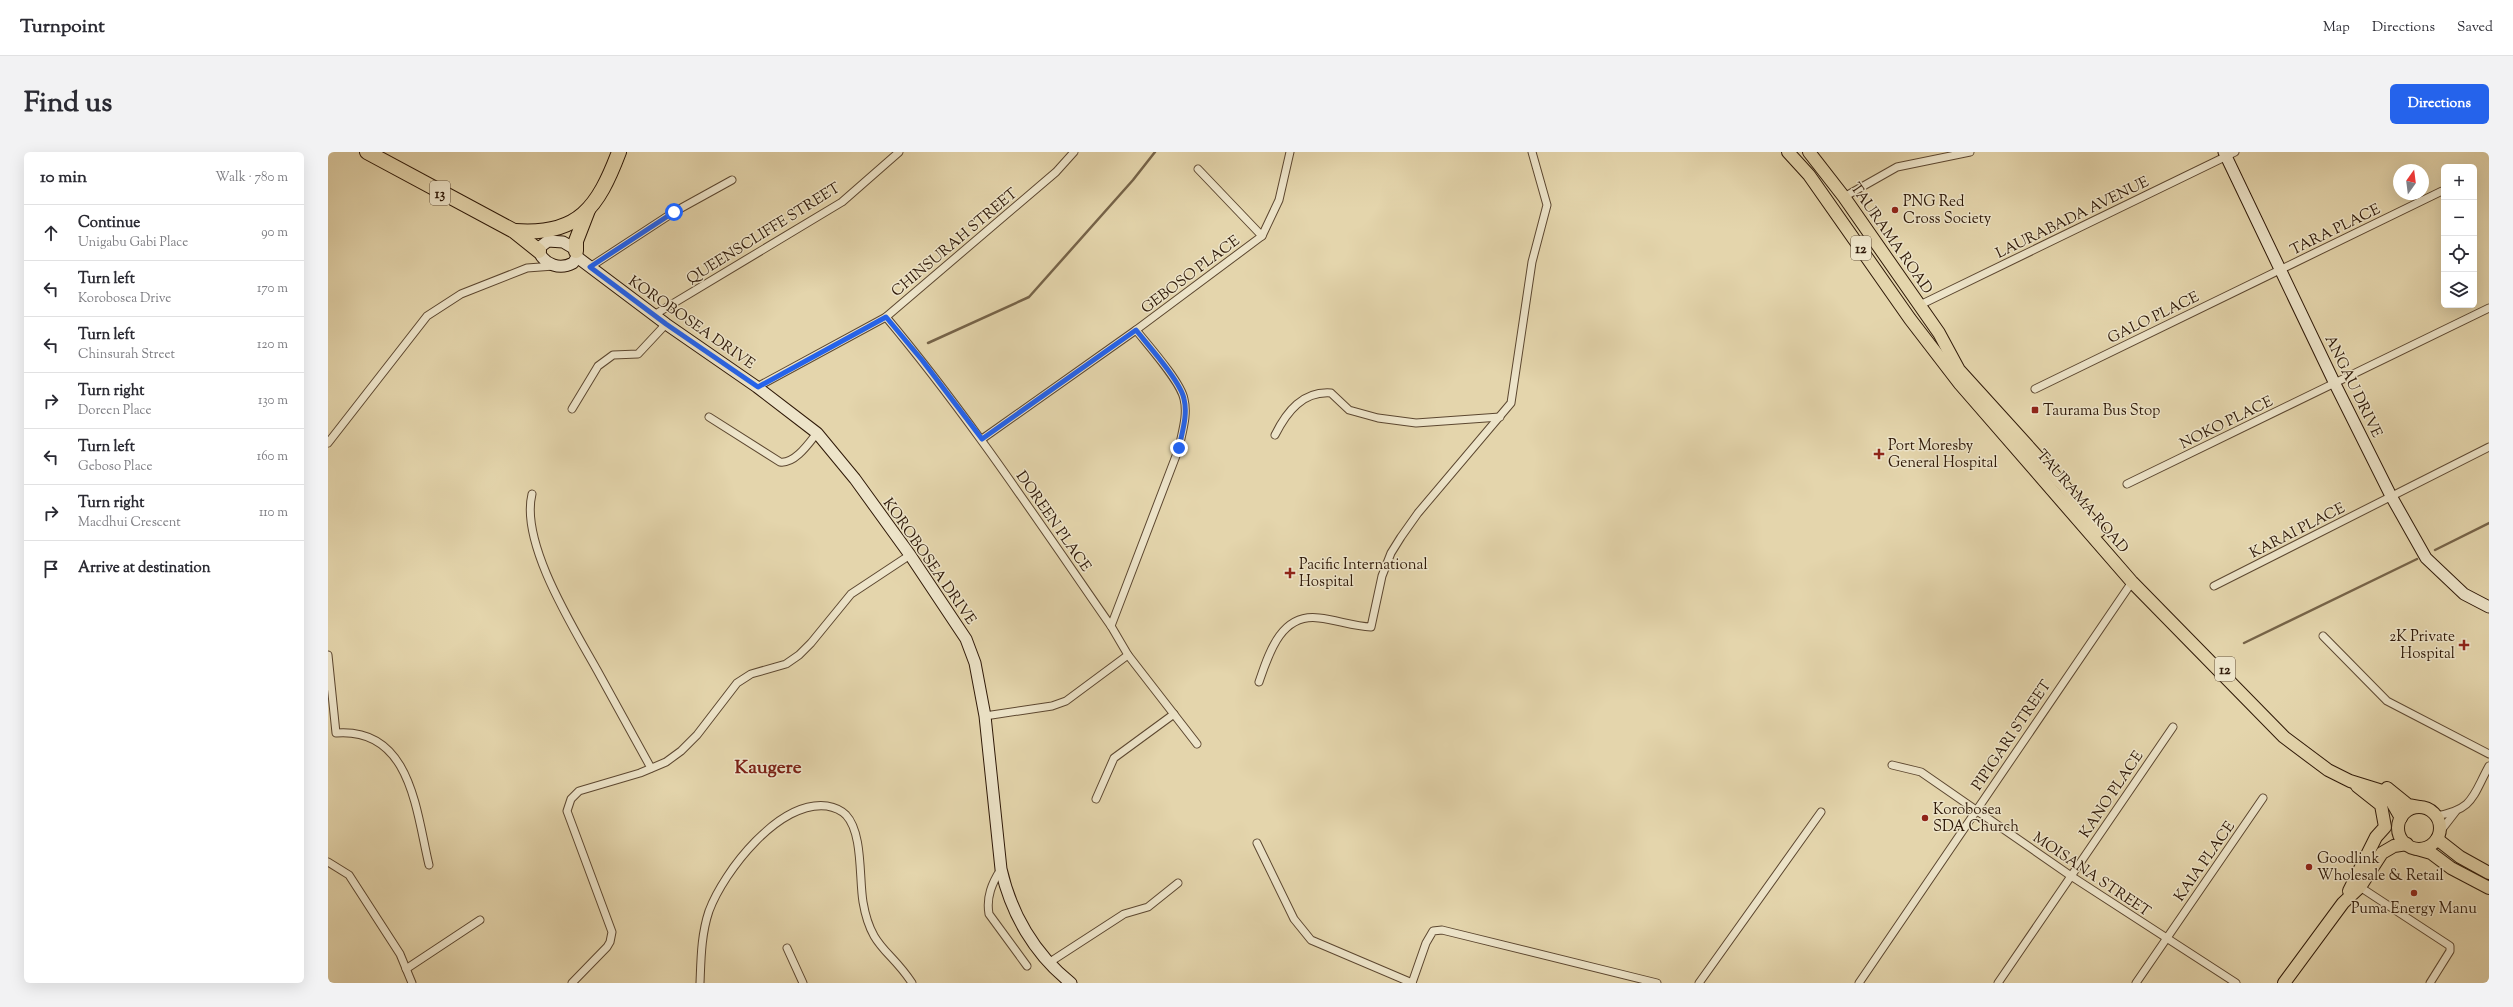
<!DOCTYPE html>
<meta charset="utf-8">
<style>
:root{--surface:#fff;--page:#f2f2f3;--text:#2b2b33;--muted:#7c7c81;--line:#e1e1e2;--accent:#2563eb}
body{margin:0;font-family:"Sorts Mill Goudy",serif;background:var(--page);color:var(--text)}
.controls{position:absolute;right:12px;top:12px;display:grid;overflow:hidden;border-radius:6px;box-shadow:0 4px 16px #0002}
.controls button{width:36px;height:36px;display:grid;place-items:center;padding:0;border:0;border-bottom:1px solid var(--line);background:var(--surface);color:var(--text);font:20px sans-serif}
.compass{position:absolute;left:2065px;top:12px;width:36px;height:36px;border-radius:50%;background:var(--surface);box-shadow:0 4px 16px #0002;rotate:14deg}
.stop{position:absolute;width:12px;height:12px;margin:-9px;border:3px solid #2563eb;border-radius:50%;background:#fff}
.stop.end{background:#2563eb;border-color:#fff;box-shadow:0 1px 4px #0008}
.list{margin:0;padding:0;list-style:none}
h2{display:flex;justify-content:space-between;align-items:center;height:52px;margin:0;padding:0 16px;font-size:17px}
h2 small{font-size:13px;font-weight:400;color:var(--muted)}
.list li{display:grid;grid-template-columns:26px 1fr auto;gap:12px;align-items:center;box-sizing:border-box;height:56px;padding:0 16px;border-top:1px solid var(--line)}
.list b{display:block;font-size:15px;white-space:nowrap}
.list p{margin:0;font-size:13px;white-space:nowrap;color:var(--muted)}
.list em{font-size:13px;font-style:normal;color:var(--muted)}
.icon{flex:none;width:22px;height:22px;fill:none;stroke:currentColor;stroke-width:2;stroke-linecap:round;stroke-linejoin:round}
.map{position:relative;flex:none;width:2161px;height:831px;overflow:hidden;border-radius:6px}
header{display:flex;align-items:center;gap:24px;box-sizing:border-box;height:56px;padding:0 20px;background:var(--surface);border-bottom:1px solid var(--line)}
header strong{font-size:19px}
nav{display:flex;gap:22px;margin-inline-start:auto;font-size:14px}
.intro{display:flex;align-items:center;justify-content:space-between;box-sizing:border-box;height:96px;padding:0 24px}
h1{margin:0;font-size:28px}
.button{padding:10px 18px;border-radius:6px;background:var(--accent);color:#fff;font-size:14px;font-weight:700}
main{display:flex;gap:24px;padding:0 24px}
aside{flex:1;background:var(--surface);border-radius:6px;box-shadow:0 4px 16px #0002}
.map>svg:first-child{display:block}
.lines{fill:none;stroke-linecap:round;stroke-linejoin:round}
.stream{stroke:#766348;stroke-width:2.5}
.street-casing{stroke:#5c4730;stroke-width:9}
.secondary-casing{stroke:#2e1807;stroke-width:13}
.primary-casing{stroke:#2e1807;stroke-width:14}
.highway-casing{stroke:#2e1807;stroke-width:16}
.street{stroke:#ede4c9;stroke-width:7}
.secondary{stroke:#ede4c9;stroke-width:11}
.primary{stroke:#e4d5ac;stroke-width:12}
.highway{stroke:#e4d5ac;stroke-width:14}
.route{stroke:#2563eb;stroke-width:5}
.poi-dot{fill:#8f2418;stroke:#ede4c9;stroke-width:1.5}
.labels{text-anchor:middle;stroke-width:3;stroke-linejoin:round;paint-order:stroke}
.shield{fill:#ede4c9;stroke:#675541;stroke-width:1}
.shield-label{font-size:14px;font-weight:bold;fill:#2e1807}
.poi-label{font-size:15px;fill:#2e1807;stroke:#ede4c9;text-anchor:start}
.street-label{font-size:15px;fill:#2e1807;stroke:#ede4c9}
.district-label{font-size:19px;font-weight:bold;fill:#7a1f14;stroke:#ede4c9}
</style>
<header>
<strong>Turnpoint</strong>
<nav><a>Map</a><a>Directions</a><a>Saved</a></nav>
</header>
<div class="intro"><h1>Find us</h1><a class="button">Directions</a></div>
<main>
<aside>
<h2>10 min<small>Walk · 780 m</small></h2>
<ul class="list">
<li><svg class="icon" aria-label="ahead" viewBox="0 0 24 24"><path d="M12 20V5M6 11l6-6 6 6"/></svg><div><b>Continue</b><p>Unigabu Gabi Place</p></div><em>90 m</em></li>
<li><svg class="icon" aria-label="left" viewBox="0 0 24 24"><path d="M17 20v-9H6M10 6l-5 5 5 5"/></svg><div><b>Turn left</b><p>Korobosea Drive</p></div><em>170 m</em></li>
<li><svg class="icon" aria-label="left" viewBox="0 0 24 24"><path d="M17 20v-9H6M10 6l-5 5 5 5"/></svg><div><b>Turn left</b><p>Chinsurah Street</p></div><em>120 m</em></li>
<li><svg class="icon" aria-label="right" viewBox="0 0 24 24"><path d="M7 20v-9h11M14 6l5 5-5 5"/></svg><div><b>Turn right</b><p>Doreen Place</p></div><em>130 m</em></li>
<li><svg class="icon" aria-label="left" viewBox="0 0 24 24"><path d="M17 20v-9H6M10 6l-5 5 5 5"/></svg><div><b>Turn left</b><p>Geboso Place</p></div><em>160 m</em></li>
<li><svg class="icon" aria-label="right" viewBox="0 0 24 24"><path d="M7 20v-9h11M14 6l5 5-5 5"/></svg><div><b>Turn right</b><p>Macdhui Crescent</p></div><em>110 m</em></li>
<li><svg class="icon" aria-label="arrive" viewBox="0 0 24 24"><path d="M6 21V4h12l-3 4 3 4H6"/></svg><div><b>Arrive at destination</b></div></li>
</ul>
</aside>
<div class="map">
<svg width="2161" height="831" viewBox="0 0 2161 831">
<rect width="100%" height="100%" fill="#e4d5ac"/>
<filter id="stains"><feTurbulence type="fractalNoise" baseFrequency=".005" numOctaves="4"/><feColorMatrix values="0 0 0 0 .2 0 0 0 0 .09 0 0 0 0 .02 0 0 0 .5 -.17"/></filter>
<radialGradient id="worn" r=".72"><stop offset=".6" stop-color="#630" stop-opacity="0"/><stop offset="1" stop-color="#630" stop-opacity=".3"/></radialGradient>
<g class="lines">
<g class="stream">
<polyline points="600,191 701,145 805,28 827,0"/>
<polyline points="2107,398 2161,371"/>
<polyline points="1916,491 2089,407"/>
</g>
<defs>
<g id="street">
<polyline points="870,17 934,84"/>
<polyline points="1516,45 1569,15 1642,0"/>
<polyline points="262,115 346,60 404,28"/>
<polyline points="1592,153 1907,0"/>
<polyline points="326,163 514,50 571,0"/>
<path d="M558,165C640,263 710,369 783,474L800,503L869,592"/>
<polyline points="429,235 558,165 728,20 746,0"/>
<polyline points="1707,237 2114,39"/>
<polyline points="244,257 270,214 285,203 310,202 338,172"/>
<path d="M381,265L452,310C467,312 481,291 489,281"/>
<path d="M947,283C959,259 975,239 1003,241L1021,258L1050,266L1088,271L1172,265"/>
<polyline points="654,287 808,178 934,84 951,48 962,0"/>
<polyline points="0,291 99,164 133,142 199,116 226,114"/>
<polyline points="1799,332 2161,156"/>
<path d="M204,342C192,391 245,475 269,518C287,551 305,583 323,616"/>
<polyline points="1886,434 2161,295"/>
<path d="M783,474L851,296C854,280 860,263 856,247C853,230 820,193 808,178"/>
<polyline points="1995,484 2059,549 2161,602"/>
<path d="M0,503L8,581C83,575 88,659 101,713"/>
<path d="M931,530C941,501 953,461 991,466C1009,468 1025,474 1043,475L1054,424L1063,401L1073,385L1090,361L1183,251L1204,110L1219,53L1204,0"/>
<polyline points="657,564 724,554 738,549 800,503"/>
<polyline points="1564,613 1593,620 1743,724 1908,831"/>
<polyline points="768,647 786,606 846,562"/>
<path d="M2108,664C2146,657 2144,645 2161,614"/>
<polyline points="2111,681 2128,659"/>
<polyline points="929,691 966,767 983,788 1084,831"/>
<polyline points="0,710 21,723 72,802 84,831"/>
<path d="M673,717C664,731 658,745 661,762L699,814"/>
<polyline points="2032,735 2122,794 2122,799 2102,831"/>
<polyline points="459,796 475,831"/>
<polyline points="722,810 796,762 820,755 850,731"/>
<polyline points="78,817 152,768"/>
<polyline points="244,831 279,795 282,790 284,780 239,659 243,647 251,639 312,621 338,610 353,599 369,583 409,531 423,522 458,512 471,503 483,491 523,442 582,403"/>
<path d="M372,831C373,807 373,783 381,759C396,719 451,648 499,654C505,655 513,658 518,663C535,681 531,726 535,750C543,797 562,797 584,831"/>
<polyline points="1084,831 1098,791 1105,779 1114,778 1329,831"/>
<polyline points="1371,831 1493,660"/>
<polyline points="1531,831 1804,430"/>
<polyline points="1670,831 1845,575"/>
<polyline points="1808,831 1935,646"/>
</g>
<g id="secondary">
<polyline points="1896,0 2007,232 2063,344 2098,406 2136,442 2161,455"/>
<path d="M220,89L235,90L247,97L249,105L245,111C232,118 217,113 211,100L212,95Z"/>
<path d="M249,105L338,172L429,235L489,281L527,327L582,403L638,487L647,511L657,564L673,717C683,761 706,802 743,831"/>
</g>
<g id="primary">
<polyline points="1460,0 1481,23 1582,167 1632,232 1804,430 1956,585 2000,618 2022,629 2051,638 2061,645 2073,666"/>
<polyline points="1481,0 1516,45 1611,181 1631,218 1737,335 1771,379"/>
<polyline points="2059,636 2080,653 2091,655"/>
<circle cx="2091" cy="676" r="21"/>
<polyline points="2109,687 2132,705 2161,721"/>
<polyline points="2089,697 2103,701 2123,716 2161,736"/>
<polyline points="2021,739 2048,685 2057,675 2053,653 2029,634"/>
<polyline points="1956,831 2015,751 2032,735 2054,701 2066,694 2079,692"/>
</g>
<g id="highway">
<polyline points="39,0 186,79 211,99"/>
<path d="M187,79C251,84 270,55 291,0"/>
<polyline points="248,99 248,89 260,58"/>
</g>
</defs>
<use href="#street" class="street-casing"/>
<use href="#secondary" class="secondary-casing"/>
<use href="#primary" class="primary-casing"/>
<use href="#highway" class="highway-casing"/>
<use href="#street" class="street"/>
<use href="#secondary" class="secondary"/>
<use href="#primary" class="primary"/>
<use href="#highway" class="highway"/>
</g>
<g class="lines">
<path class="route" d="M346,60L262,115L338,172L430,235L558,165L594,208L654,287L808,178C820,193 853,230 856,247C860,263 854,280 851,296"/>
</g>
<g class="poi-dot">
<circle cx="1567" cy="58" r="4"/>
<rect x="1703" y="254" width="8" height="8" rx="2"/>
<path d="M1549 296h4v4h4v4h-4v4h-4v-4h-4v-4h4z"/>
<path d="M960 415h4v4h4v4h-4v4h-4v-4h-4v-4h4z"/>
<path d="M2134 487h4v4h4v4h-4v4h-4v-4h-4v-4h4z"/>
<circle cx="1597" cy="666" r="4"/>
<circle cx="1981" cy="715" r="4"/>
<circle cx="2086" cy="741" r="4"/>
</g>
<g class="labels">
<g class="shield">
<rect x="102" y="29" width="20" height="24" rx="3"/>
<rect x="1523" y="84" width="20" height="24" rx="3"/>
<rect x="1887" y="505" width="20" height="24" rx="3"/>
</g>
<g class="shield-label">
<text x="112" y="46">13</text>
<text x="1533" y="101">12</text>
<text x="1897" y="522">12</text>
</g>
<g class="poi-label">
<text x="1575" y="54">PNG Red<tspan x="1575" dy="17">Cross Society</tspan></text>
<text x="1715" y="263">Taurama Bus Stop</text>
<text x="1560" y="298">Port Moresby<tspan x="1560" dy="17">General Hospital</tspan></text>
<text x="971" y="417">Pacific International<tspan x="971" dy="17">Hospital</tspan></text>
<text x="2127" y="489" text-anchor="end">2K Private<tspan x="2127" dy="17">Hospital</tspan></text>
<text x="1605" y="662">Korobosea<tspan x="1605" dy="17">SDA Church</tspan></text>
<text x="1989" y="711">Goodlink<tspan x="1989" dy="17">Wholesale &amp; Retail</tspan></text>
<text x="2086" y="761" text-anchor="middle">Puma Energy Manu</text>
</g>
<g class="street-label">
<text transform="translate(1744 65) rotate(-26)" y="5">LAURABADA AVENUE</text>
<text transform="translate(2007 77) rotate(-26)" y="5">TARA PLACE</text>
<text transform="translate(435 81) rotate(-32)" y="5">QUEENSCLIFFE STREET</text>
<text transform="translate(1564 86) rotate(55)" y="5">TAURAMA ROAD</text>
<text transform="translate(626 90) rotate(-40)" y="5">CHINSURAH STREET</text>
<text transform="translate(862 122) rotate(-37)" y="5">GEBOSO PLACE</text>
<text transform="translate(1825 165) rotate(-26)" y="5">GALO PLACE</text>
<text transform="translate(364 170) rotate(35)" y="5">KOROBOSEA DRIVE</text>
<text transform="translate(2026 234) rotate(64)" y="5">ANGAU DRIVE</text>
<text transform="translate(1898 270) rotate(-26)" y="5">NOKO PLACE</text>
<text transform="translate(1755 349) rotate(49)" y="5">TAURAMA ROAD</text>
<text transform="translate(726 369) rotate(55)" y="5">DOREEN PLACE</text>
<text transform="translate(1969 378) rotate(-27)" y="5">KARAI PLACE</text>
<text transform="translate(602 409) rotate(55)" y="5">KOROBOSEA DRIVE</text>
<text transform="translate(1683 583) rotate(-56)" y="5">PIPIGARI STREET</text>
<text transform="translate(1783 642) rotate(-56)" y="5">KANO PLACE</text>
<text transform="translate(1876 709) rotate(-55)" y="5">KAIA PLACE</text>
<text transform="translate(1764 722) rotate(34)" y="5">MOISANA STREET</text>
</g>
<g class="district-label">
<text x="440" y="621">Kaugere</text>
</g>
</g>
<rect width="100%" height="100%" filter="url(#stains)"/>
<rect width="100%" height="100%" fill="url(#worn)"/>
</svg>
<div class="controls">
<button>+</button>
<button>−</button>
<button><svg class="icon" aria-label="locate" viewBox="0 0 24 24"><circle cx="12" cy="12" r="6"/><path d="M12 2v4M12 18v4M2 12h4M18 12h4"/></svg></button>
<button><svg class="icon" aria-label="layers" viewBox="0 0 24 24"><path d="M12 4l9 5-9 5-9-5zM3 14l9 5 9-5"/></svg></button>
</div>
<svg class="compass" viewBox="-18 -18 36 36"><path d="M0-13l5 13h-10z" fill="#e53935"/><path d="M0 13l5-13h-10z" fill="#7c7c81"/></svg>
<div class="stop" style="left:346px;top:60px"></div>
<div class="stop end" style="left:851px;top:296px"></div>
</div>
</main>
